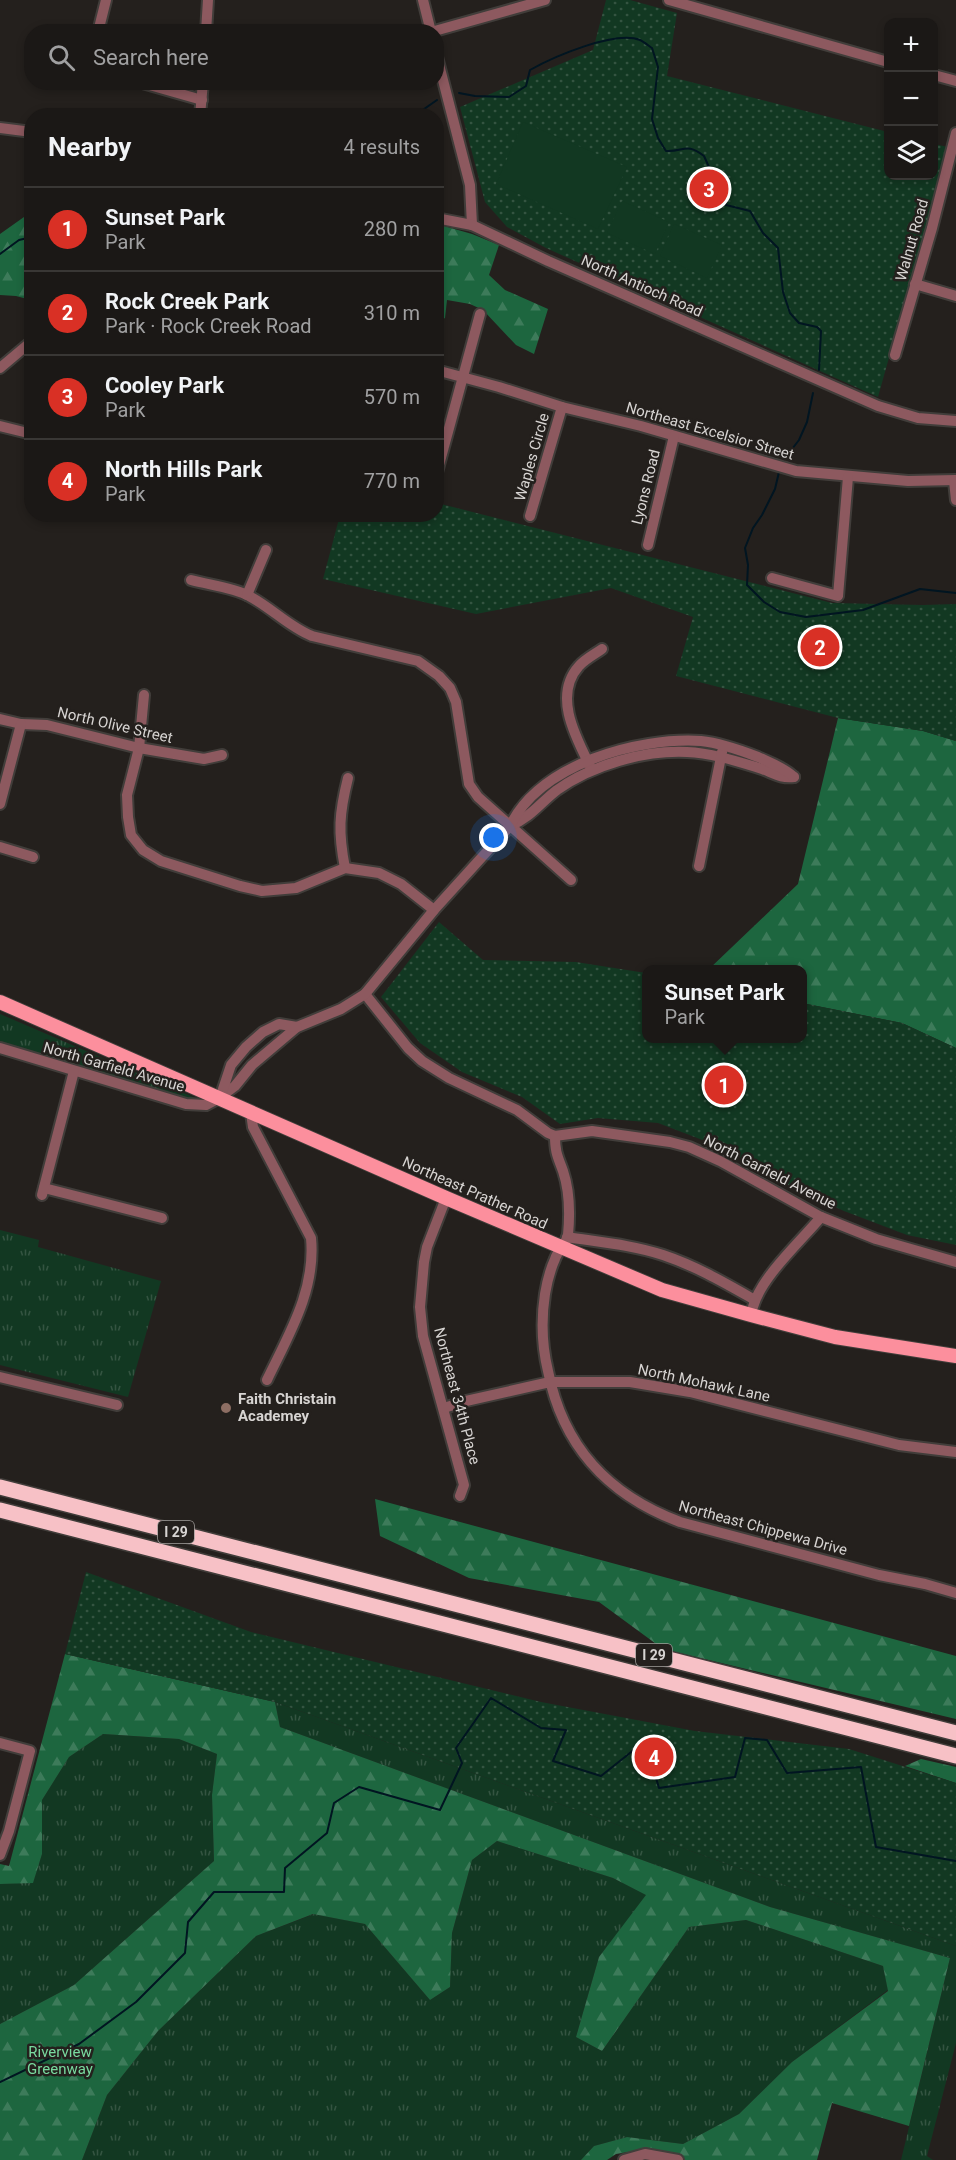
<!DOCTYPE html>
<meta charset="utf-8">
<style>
:root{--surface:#1b1816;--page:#24211f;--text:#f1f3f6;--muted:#a0a0a1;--line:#393735;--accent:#d93025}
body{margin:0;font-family:Roboto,sans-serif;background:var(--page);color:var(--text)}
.controls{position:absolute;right:18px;top:18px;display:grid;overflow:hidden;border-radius:12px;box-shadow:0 3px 9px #0003}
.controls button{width:54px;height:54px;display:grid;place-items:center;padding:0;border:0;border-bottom:2px solid var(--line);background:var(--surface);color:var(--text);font:30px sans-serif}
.you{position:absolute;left:494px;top:838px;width:21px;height:21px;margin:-15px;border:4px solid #fff;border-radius:50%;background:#1a73e8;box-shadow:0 0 0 9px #1a73e833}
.badge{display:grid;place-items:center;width:39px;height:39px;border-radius:50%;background:var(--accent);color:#fff;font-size:20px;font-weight:700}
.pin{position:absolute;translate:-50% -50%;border:3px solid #fff;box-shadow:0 2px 6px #0006}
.popup{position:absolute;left:642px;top:965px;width:165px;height:78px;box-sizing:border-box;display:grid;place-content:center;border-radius:12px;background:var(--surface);filter:drop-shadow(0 2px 4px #0005);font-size:20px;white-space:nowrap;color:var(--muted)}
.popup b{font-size:22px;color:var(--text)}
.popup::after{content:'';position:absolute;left:50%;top:100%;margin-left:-12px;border:12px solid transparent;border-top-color:var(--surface)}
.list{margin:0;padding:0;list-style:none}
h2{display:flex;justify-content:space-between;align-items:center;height:78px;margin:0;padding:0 24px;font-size:26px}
h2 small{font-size:20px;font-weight:400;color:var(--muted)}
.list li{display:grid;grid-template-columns:39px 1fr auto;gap:18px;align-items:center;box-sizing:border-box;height:84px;padding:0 24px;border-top:2px solid var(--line)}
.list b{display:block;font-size:22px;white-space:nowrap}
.list p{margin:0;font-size:20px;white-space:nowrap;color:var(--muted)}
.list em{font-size:20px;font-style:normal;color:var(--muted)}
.icon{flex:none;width:33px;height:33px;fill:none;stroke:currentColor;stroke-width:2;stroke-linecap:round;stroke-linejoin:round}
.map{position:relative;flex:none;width:956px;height:2160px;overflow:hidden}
.search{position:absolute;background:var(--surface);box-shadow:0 3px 9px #0003;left:24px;top:24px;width:420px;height:66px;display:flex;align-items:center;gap:15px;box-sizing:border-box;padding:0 21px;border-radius:24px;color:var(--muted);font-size:22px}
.panel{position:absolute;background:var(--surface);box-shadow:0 3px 9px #0003;left:24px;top:108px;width:420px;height:414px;border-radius:24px}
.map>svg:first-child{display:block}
.grass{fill:url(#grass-tufts)}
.forest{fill:url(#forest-firs)}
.park{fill:url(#park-dots)}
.garden{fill:#123822}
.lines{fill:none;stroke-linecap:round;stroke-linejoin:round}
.stream{stroke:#011521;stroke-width:2}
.minor-casing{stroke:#413d3a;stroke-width:14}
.major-casing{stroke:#413d3a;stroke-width:16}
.highway-casing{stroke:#413d3a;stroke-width:18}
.minor{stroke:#8d595f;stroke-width:10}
.major{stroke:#fc8f9d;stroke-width:14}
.highway{stroke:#f7c1c6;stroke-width:15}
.education-dot{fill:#8d6e63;stroke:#24201d;stroke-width:2}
.labels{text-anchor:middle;stroke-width:5;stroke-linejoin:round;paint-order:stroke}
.shield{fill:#24201d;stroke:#a19e9c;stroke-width:1.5}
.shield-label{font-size:14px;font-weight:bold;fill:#d7d4d2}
.street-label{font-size:15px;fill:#d7d4d2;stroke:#24201d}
.poi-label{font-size:15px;font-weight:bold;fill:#d7d4d2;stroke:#24201d;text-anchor:start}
.park-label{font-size:15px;fill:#79da9f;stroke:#24201d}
</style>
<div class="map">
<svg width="956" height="2160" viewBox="0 0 956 2160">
<defs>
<pattern id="grass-tufts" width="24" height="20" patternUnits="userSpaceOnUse" patternTransform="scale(1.5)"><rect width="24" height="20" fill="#123822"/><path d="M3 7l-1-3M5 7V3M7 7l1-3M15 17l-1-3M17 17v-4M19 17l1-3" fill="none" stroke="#345441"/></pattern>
<pattern id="forest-firs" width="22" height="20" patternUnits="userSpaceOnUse" patternTransform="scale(1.5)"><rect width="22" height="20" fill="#1d663f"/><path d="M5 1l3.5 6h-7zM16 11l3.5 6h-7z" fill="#3d7b5a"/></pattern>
<pattern id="park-dots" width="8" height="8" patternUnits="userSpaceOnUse" patternTransform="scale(1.5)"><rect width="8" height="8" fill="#123822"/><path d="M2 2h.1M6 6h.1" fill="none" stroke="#345441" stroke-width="1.8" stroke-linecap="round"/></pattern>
</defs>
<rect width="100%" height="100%" fill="#24201d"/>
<g class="grass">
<polygon points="0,1014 200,1100 178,1097 0,1043"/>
<polygon points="0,1230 39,1240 38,1247 161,1281 128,1397 0,1365"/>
<polygon points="275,1702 956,1946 956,2043 927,2156 933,2160 901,2160 950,1958 770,1907 280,1727"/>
<polygon points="103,1734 179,1739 217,1754 212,1795 214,1861 74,1985 0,2024 0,1884 33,1882 42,1854 42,1800 69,1757"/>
<polygon points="497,1841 613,1878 647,1895 599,1957 576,2037 602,2051 689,1927 746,1920 883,1966 888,1990 792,2062 739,2114 683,2144 627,2137 594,2146 581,2160 82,2160 107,2095 158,2031 256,1936 314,1914 365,1924 430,2000 450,1987 452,1933 472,1860"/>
</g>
<g class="forest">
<polygon points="31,216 31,300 16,296 0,295 0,234 24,217"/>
<polygon points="437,224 472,234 499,245 489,275 505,290 548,309 534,354 516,345 483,310 470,304 447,300 445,318 437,322"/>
<polygon points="838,718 923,731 956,741 956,1048 902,1023 802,1003 802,970 708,970 798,884"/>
<polygon points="375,1499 956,1656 956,1719 663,1649 599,1602 469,1578 380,1536"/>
<polygon points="65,1654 275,1702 280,1727 770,1907 950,1958 909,2126 832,2103 817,2160 683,2160 640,2150 616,2154 607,2160 581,2160 594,2146 627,2137 683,2144 739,2114 792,2062 888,1991 883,1966 746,1920 689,1927 602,2051 576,2037 599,1957 646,1895 613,1878 497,1841 472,1860 452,1933 450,1987 430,2000 365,1924 313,1914 256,1936 158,2031 107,2095 82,2160 0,2160 0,2024 74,1985 214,1861 212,1795 217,1754 179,1739 103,1734 69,1757 42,1800 42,1854 33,1883 0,1884 0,1864 9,1866"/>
<polygon points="921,1759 956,1767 956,1783 905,1766"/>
</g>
<g class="park">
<polygon points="606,0 630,0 677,13 667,76 888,132 888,176 934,176 934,144 948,147 878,397 546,248 507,227 485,202 460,107 593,50"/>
<polygon points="437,503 832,603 923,605 956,604 956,741 923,731 838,718 676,676 693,617 611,588 476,614 323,579 340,515 436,514"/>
<polygon points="439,922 483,960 576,962 646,973 646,1038 802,1038 802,1003 902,1023 956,1048 956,1245 907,1235 844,1211 789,1186 726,1149 658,1123 598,1118 560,1124 522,1097 462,1072 420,1043 381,997"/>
<polygon points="86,1572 251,1632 541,1702 695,1731 849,1749 956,1783 956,1946 275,1702 65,1654"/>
</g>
<g class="garden">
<polygon points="523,122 627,167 598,229 496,184"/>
<polygon points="622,201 669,222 655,254 607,233"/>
<polygon points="674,224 722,245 707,278 660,256"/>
</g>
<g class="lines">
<g class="stream">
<path d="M459,93L475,96L509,97L526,86L530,70C553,57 615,30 640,40C644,42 649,46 652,48L658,67L652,119L658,138L666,151C684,152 686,142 704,156L726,205L750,211L763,233L778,248L783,292L790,313L799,323L817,327L821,331L819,370"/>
<polyline points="414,116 437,100"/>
<polyline points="0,254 19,240 32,237"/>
<polyline points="782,462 799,440 807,422 813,393"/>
<polyline points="779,472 775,489 762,515 753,528 745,548 748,565 747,585 764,602 780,612 806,617 863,610 920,589 956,593"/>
<polyline points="0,2082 79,2044 136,2002 185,1953 188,1922 214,1892 284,1892 285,1868 327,1833 334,1803 359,1787 440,1810 462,1763 456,1748 491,1698 541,1728 566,1730 553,1761 601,1776 645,1741 659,1788 735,1777 745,1738 767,1740 787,1773 861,1767 876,1847 956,1861"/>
</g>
<defs>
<g id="minor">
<polyline points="423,0 431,32 545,0"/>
<polyline points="669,0 888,62"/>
<polyline points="98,32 106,0"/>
<polyline points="206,32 208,0"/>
<polyline points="436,53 470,185 472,225"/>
<polyline points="934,75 956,81"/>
<polyline points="139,82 202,100"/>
<polyline points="200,116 203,82"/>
<polyline points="0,128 32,132"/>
<polyline points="436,218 472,225 548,261 878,406 918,418 956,421"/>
<polyline points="915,284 956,296"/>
<polyline points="895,355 932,228 956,133"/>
<polyline points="0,368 32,341"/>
<polyline points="436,370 499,387 562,407 641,426 796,471 908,481 956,480"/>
<polyline points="0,426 32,434"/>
<polyline points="436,476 480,314"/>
<polyline points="954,481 956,500"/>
<polyline points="530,516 562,407"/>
<polyline points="648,545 674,436"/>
<polyline points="772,578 838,596 848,477"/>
<path d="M191,580C209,585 233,587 249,596C272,608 289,627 312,636L418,661L439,676L450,688L456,702L469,784L478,797L571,880"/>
<polyline points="247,595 266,550"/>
<polyline points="144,695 139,748 127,795 128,817 131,835 143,850 161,861 240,886 262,891 296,888 345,868 379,873 401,884 434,910"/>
<polyline points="0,719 21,724 47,725 139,748 204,759 222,755"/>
<path d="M590,766C575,736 553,695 579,666C585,659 595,654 602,649"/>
<polyline points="0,804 21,724"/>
<path d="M510,826C531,817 540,803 557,790C592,765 644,750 687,752C711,753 736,761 759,768C772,772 780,779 794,777"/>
<polyline points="0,847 33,857"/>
<polyline points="699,866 722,752"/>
<path d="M345,868C338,832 339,814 348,778"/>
<polyline points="365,994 408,1048 422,1061 449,1078 517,1110 548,1133 555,1136 592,1131 670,1142 689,1147 720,1161 821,1217 876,1239 956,1262"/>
<path d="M0,1048L186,1104L206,1105L219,1098L235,1086L252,1065L297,1027L341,1009L365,994L434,910L510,826C540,764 638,737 701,741C721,743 740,750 758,757C771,763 783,767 794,777"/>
<polyline points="220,1098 231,1065 246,1047 263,1032 279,1024 297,1027"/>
<path d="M251,1113L253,1127L311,1238C316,1290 289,1334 267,1380"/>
<path d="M555,1136C555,1153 558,1157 563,1171C570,1192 570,1214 568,1235C566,1244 558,1250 555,1259C550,1270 547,1282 545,1294C541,1320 542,1346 548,1371C563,1447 608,1495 680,1522L879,1575L925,1584L956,1593"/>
<polyline points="44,1188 162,1218"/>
<polyline points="42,1195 74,1071"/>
<polyline points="446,1198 427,1247 424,1262 420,1307 423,1336 464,1485 460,1496"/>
<path d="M567,1237C599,1242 633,1245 663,1255C696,1266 725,1283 755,1300"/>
<path d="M753,1307C761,1277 801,1241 821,1217"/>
<polyline points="0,1377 117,1405"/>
<polyline points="444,1408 466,1401 550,1382 630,1382 690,1392 899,1445 956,1452"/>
<polyline points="0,1743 30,1751 9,1831 0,1855"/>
<polyline points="624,2160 645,2154 678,2160"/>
</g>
<polyline id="major" points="0,1002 446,1198 662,1290 751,1315 835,1337 956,1356"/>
<g id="highway">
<polyline points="0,1487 956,1733"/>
<polyline points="0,1510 956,1756"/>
</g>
</defs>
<use href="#minor" class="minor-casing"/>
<use href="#major" class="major-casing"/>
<use href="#highway" class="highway-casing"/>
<use href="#minor" class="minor"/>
<use href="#major" class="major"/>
<use href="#highway" class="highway"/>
</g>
<circle class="education-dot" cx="226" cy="1408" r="6"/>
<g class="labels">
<g class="shield">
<rect x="158" y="1521" width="36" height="22" rx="4.5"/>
<rect x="636" y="1644" width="36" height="22" rx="4.5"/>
</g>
<g class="shield-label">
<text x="176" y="1537">I 29</text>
<text x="654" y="1660">I 29</text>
</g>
<g class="street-label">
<text transform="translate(912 240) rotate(-74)" y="5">Walnut Road</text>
<text transform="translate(642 286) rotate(24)" y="5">North Antioch Road</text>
<text transform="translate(710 431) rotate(16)" y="5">Northeast Excelsior Street</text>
<text transform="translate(532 457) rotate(-74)" y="5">Waples Circle</text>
<text transform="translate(646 487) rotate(-76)" y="5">Lyons Road</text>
<text transform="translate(115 725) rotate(13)" y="5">North Olive Street</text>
<text transform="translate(114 1067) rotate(16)" y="5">North Garfield Avenue</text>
<text transform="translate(770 1172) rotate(27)" y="5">North Garfield Avenue</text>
<text transform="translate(475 1193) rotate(24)" y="5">Northeast Prather Road</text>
<text transform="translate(704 1383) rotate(12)" y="5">North Mohawk Lane</text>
<text transform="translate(457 1396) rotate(75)" y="5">Northeast 34th Place</text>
<text transform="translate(763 1528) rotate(15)" y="5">Northeast Chippewa Drive</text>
</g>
<g class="poi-label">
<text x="238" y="1404">Faith Christain<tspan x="238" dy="17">Academey</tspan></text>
</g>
<g class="park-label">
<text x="60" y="2057">Riverview<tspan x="60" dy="17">Greenway</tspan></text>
</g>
</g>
</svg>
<div class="controls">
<button>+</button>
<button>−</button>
<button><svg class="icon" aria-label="layers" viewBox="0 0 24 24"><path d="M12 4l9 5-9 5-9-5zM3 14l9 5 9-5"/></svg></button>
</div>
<div class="you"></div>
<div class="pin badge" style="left:724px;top:1085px">1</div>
<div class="popup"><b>Sunset Park</b>Park</div>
<div class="pin badge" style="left:820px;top:647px">2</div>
<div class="pin badge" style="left:709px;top:189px">3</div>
<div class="pin badge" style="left:654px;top:1757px">4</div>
<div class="search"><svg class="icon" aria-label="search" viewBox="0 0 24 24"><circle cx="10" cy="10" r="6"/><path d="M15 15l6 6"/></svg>Search here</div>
<section class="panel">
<h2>Nearby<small>4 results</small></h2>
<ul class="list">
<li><span class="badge">1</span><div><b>Sunset Park</b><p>Park</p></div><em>280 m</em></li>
<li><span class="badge">2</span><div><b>Rock Creek Park</b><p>Park · Rock Creek Road</p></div><em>310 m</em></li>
<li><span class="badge">3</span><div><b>Cooley Park</b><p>Park</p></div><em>570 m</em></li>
<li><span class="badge">4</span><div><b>North Hills Park</b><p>Park</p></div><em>770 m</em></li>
</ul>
</section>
</div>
